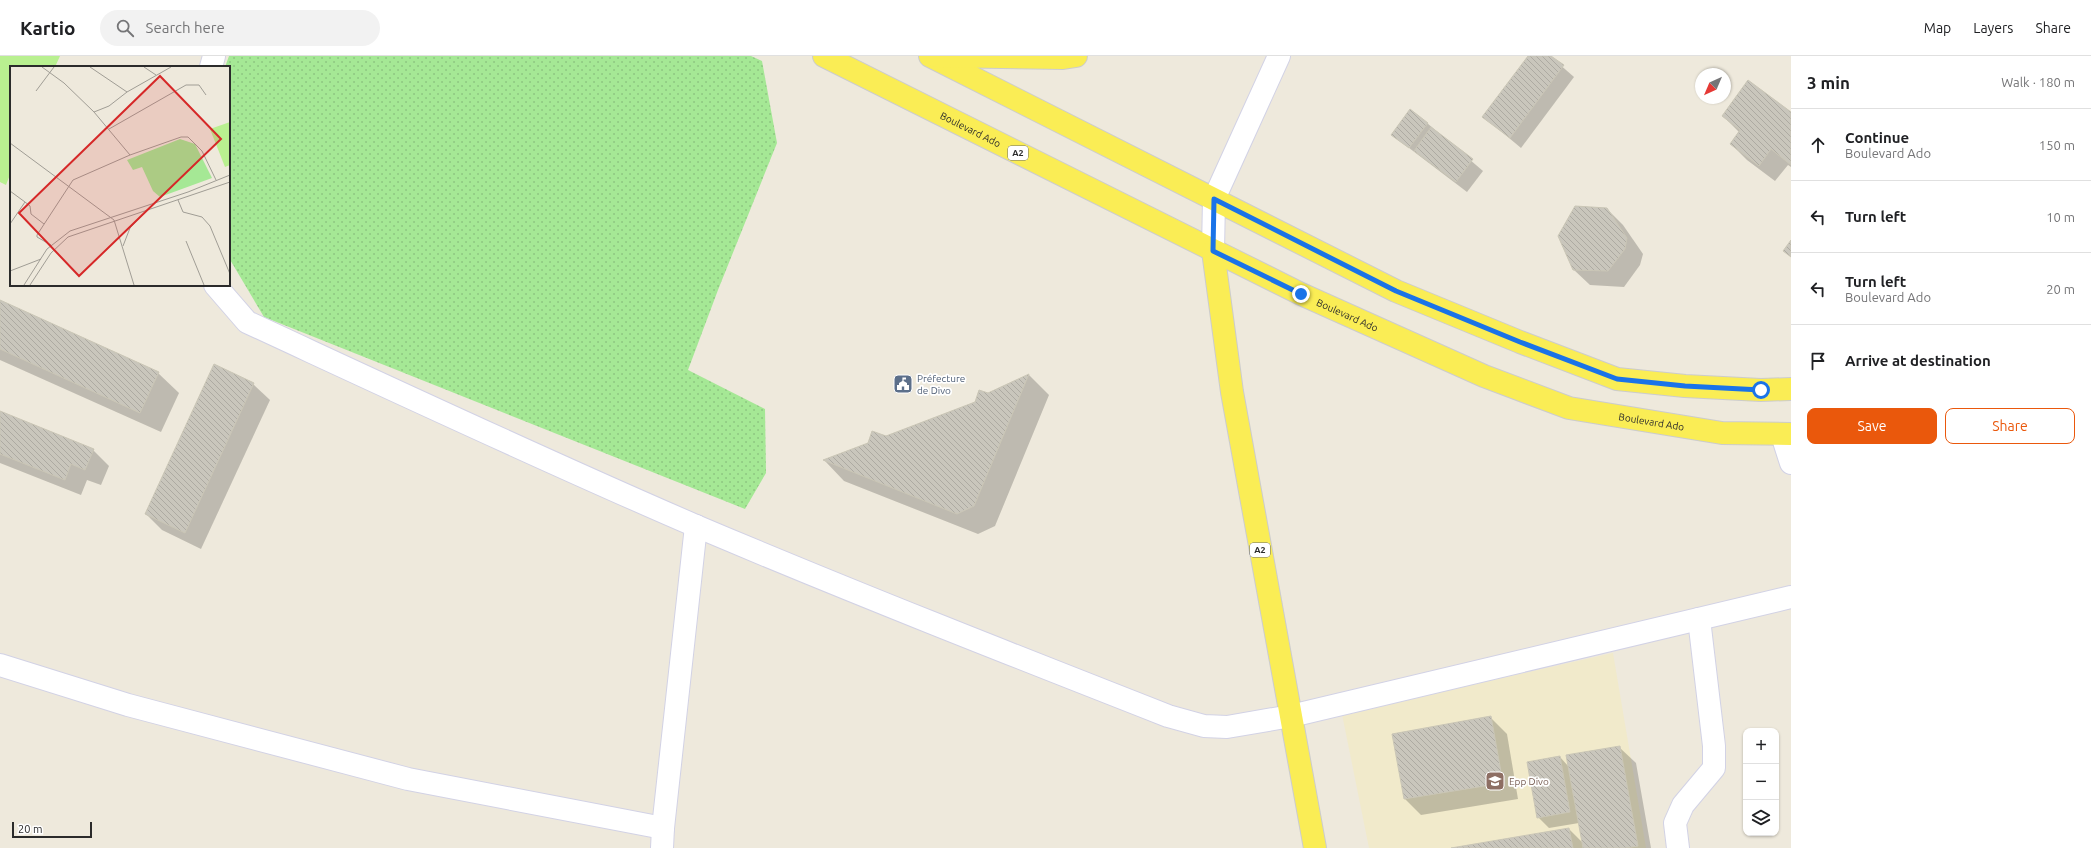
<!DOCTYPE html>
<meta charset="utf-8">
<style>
:root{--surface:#fff;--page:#f2f2f2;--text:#202124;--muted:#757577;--line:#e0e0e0;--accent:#ea580c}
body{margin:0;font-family:Ubuntu,sans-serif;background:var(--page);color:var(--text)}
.controls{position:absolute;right:12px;bottom:12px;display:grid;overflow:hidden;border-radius:8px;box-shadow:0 1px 3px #0004}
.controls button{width:36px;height:36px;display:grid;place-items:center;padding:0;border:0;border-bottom:1px solid var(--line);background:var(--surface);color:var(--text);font:20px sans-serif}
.compass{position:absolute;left:1695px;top:12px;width:36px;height:36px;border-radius:50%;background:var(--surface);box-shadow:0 1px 3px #0004;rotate:224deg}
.scale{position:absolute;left:12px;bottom:10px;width:80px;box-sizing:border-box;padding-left:4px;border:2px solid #2b2b2b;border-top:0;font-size:11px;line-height:14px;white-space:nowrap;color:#2b2b2b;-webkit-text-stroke:3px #fff;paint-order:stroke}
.stop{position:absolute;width:12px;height:12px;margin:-9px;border:3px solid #1a73e8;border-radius:50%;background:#fff}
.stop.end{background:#1a73e8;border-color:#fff;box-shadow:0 1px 4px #0008}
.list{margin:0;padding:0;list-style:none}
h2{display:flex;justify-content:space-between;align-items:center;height:52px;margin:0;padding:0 16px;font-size:17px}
h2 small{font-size:13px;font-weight:400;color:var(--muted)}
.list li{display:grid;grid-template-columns:26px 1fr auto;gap:12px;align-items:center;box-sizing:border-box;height:72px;padding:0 16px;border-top:1px solid var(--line)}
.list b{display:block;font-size:15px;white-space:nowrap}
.list p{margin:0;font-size:13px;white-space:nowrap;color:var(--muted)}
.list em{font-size:13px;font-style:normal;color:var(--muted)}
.actions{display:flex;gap:8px;padding:12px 16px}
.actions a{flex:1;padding:9px 0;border:1px solid var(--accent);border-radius:8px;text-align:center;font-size:14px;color:var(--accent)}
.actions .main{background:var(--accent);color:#fff}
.icon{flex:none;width:22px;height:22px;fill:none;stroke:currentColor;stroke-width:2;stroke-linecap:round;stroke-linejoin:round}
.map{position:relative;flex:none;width:1791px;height:792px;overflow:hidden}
header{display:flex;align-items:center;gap:24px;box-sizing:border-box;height:56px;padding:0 20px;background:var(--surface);border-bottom:1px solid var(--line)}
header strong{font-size:19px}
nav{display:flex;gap:22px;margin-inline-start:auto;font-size:14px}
.search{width:280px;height:36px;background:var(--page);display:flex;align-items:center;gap:10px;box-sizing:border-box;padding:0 14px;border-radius:22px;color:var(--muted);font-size:15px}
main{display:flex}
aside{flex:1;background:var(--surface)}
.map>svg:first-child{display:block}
.education{fill:#f1eacb}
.grass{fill:url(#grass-dots)}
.pitch{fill:#b9f090}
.shadow{fill:#0003}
.building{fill:url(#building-back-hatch);stroke:#cac6b6}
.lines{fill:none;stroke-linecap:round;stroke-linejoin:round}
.street-casing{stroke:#d2d2e5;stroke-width:24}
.secondary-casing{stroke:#d2d2e5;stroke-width:24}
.primary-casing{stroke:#ccc;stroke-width:24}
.street{stroke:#fff;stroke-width:22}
.secondary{stroke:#fff;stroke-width:22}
.primary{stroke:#faed55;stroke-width:22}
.route{stroke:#1a73e8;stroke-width:5}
.labels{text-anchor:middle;stroke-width:3.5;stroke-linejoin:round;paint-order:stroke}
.shield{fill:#fff;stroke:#6b6b6b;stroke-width:1}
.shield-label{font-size:9px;font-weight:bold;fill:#2b2b2b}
.street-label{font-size:10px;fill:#2b2b2b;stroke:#fff}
.service-label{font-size:10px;fill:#4e5e75;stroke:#fff;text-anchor:start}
.education-label{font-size:10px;fill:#785e54;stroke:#fff;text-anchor:start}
.inset-road{fill:none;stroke:#a09d95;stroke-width:1}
.view{fill:#d62828;fill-opacity:0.15;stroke:#d62828;stroke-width:2}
.inset-edge{fill:none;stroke:#2b2b2b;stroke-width:2}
</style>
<header>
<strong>Kartio</strong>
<div class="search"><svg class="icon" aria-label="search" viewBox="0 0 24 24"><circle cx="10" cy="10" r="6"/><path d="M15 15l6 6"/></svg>Search here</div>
<nav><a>Map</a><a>Layers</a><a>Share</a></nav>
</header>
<main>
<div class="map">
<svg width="1791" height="792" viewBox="0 0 1791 792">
<defs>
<pattern id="grass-dots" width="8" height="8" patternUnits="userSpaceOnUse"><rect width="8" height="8" fill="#a5e895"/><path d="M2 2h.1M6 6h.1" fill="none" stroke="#8ec781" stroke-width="1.8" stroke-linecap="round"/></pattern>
<pattern id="building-back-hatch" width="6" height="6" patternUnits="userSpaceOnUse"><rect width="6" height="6" fill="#c9c6bc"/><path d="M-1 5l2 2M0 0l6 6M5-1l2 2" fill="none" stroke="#adaaa2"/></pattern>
</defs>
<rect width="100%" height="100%" fill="#eee9dc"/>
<polygon class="education" points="1613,597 1646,792 1369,792 1342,658"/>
<polygon class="grass" points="229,0 751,0 762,5 777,87 718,234 688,314 765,353 766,417 745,453 264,261 229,202 229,11 225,11"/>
<polygon class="pitch" points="0,0 60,0 55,11 11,11 11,116 6,129 0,126"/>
<g class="shadow">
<polygon points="1529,0 1550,0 1574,21 1521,92 1484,61"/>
<polygon points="1791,57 1791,111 1788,109 1775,125 1747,104 1731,88 1739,76 1723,60"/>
<polygon points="1427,67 1483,115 1467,136 1392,79"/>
<polygon points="1607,153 1623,169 1643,198 1640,209 1624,231 1590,229 1573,213"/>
<polygon points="0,245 158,317 179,337 161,376 0,304"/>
<polygon points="1029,319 1049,339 995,470 978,478 844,425 825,405 976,347"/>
<polygon points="253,328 270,344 201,493 162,474 146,458"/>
<polygon points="0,356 93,394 109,410 101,429 87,424 81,439 0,407"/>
<polygon points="1491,662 1507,678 1518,743 1421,759 1405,743 1393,679"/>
<polygon points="1619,691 1636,707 1651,792 1457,792 1569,773 1583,787 1579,767 1549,772 1538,761 1560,701 1569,711"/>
</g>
<g class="building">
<polygon points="1528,0 1551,0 1564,9 1510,82 1482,61"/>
<polygon points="1748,24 1791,56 1791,109 1771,93 1759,110 1730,88 1740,74 1722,60"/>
<polygon points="1410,53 1428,67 1409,92 1391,79"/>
<polygon points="1431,71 1473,103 1456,126 1414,95"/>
<polygon points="1575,150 1607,152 1627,182 1625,193 1608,215 1573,214 1558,180"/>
<polygon points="1791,184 1791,201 1783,195"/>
<polygon points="0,244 159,316 140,357 0,293"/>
<polygon points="214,308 254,327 185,477 145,458"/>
<polygon points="1029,318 974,450 957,458 823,404 868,387 872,375 886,380 975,346 979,334 988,337"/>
<polygon points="0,355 94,393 85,414 71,408 65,424 0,398"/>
<polygon points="1491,660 1503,727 1404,743 1392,678"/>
<polygon points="1620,690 1638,790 1625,792 1583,792 1566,699"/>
<polygon points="1560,700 1570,756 1537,762 1527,706"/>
<polygon points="1569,772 1573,792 1451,792"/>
</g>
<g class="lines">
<defs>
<g id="street">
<polyline points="211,11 214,0"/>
<path d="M215,229L247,266C396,335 545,405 696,470C852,536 1010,598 1168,660L1204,670L1227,671L1291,660L1791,541"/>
<polyline points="1782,379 1791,407"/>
<polyline points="0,609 128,649 408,723 663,772"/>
<polyline points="662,792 663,772 696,470"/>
<polyline points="1678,792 1675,767 1683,749 1714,712 1714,690 1699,563"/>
</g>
<polyline id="secondary" points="1213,195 1214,143 1279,0"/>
<g id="primary">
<path id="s1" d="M824,0L1301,238L1484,320L1569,352L1722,377L1791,378"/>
<polyline points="930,0 1396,235 1520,286 1617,323 1685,330 1761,334 1791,333"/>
<polyline points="937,0 1063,2 1076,0"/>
<polyline points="1213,195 1232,336 1315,792"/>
</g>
</defs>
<use href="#street" class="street-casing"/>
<use href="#secondary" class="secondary-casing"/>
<use href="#primary" class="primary-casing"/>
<use href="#street" class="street"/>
<use href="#secondary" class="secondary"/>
<use href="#primary" class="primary"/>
</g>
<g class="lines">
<polyline class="route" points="1301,238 1213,195 1214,143 1396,235 1520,286 1617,323 1685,330 1761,334"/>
</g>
<defs>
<symbol id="civic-square" viewBox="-11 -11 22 22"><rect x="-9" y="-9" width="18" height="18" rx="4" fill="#5c6f8a" stroke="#fff"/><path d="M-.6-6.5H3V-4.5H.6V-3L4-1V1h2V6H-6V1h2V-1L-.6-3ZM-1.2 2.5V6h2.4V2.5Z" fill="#fff"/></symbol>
<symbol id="school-square" viewBox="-11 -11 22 22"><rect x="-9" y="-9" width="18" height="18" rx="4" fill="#8d6e63" stroke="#fff"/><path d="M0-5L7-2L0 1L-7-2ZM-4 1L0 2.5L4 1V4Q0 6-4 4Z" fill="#fff"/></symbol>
</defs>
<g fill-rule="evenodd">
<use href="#civic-square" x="892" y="317" width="22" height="22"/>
<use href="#school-square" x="1484" y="714" width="22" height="22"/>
</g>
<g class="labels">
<g class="shield">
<rect x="1008" y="90" width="20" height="14" rx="3"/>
<rect x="1250" y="487" width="20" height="14" rx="3"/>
</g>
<g class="shield-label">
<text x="1018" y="100">A2</text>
<text x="1260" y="497">A2</text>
</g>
<g class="street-label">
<text dy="4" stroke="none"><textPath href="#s1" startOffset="164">Boulevard Ado</textPath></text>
<text dy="4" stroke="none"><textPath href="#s1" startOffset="584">Boulevard Ado</textPath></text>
<text dy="4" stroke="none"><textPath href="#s1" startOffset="908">Boulevard Ado</textPath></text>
</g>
<g class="service-label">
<text x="917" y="326">Préfecture<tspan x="917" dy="12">de Divo</tspan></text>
</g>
<g class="education-label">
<text x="1509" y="729">Epp Divo</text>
</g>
</g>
<g transform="translate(10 10)">
<rect width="220" height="220" fill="#eee9dc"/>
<path d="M170,73L185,78L202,112L150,131L143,125L132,101L123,104L117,94Z" fill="#a5e895"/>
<path d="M220,56V99L215,101L200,63Z" fill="#b9f090"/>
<path class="inset-road" d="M32,1L54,17L84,46L120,89M80,1L117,26M134,1L146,9M26,25L44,1M84,46L99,40L117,26L161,1M99,63L176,19H189L196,29M0,77L104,154L124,219M0,125L15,136L0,158M168,134L173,146L192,151L200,160L220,208M15,136L20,140L21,148L34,158M176,175L194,219M41,179L27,171V169L63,114L120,89L171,71H178L192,85L206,114M113,180L120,162L136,145M0,205L31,193M14,219L37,183L60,165L178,126L220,109M20,219L41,187L58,171L220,116"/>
<path class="view" d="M150,10L211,73L69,210L9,147Z"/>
<rect width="220" height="220" class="inset-edge"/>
</g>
</svg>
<div class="controls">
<button>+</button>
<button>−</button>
<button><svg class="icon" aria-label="layers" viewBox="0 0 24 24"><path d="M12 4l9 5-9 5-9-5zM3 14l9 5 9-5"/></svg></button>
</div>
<svg class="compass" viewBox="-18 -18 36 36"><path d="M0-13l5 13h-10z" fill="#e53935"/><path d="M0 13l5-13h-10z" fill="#757577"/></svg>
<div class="scale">20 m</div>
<div class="stop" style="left:1761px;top:334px"></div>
<div class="stop end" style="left:1301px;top:238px"></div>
</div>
<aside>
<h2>3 min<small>Walk · 180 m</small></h2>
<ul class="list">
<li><svg class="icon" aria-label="ahead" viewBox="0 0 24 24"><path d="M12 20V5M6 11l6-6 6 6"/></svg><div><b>Continue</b><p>Boulevard Ado</p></div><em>150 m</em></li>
<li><svg class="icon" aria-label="left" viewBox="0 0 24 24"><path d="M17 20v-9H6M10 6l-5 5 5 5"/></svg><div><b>Turn left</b></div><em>10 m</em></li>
<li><svg class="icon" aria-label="left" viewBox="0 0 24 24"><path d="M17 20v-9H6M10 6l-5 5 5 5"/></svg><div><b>Turn left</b><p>Boulevard Ado</p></div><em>20 m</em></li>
<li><svg class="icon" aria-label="arrive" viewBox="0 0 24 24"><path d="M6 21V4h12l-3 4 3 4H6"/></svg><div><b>Arrive at destination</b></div></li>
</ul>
<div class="actions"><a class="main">Save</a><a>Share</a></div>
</aside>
</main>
